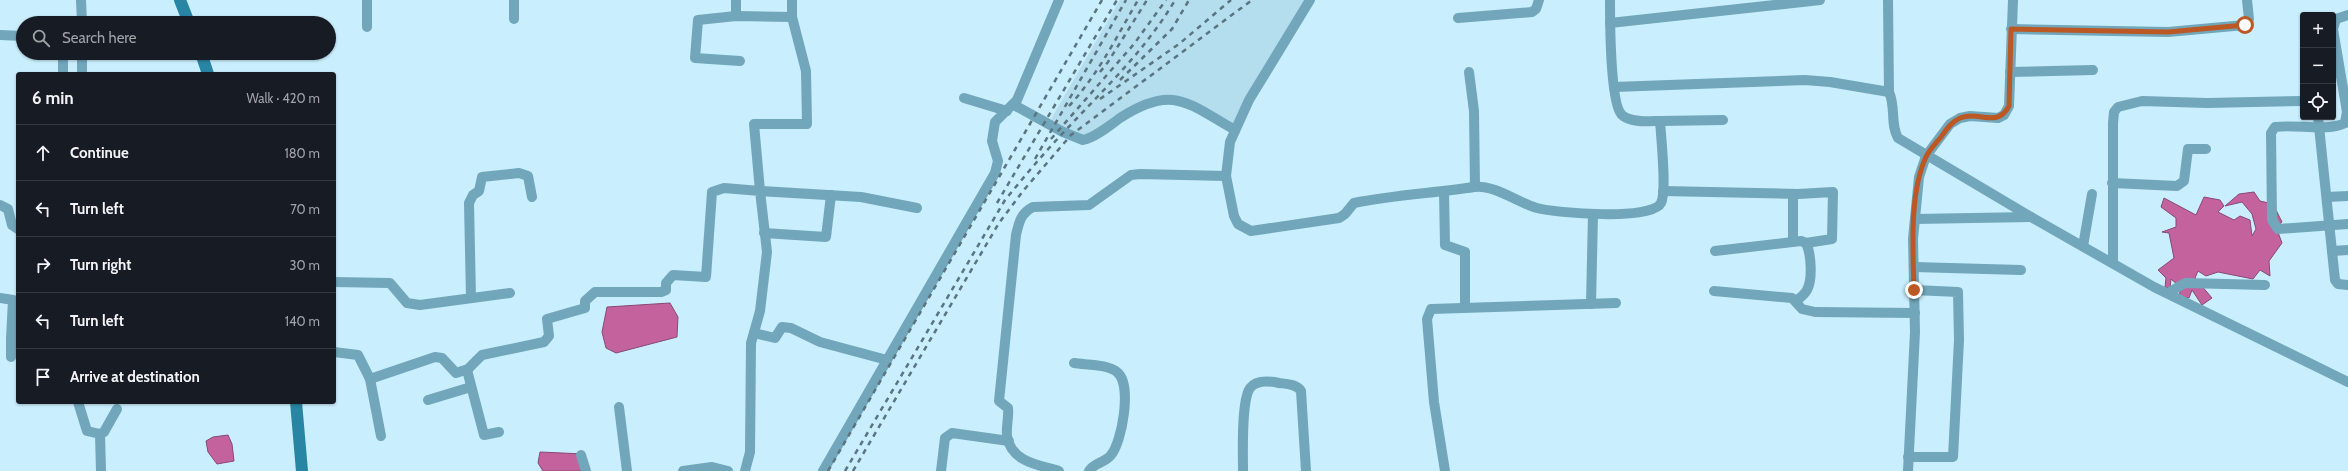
<!DOCTYPE html>
<meta charset="utf-8">
<style>
:root{--surface:#171b24;--page:#20242c;--text:#f1f3f6;--muted:#9ea1a6;--line:#363941}
body{margin:0;font-family:Cabin,sans-serif;background:var(--page);color:var(--text)}
.controls{position:absolute;right:12px;top:12px;display:grid;overflow:hidden;border-radius:4px;box-shadow:0 1px 3px #0004}
.controls button{width:36px;height:36px;display:grid;place-items:center;padding:0;border:0;border-bottom:1px solid var(--line);background:var(--surface);color:var(--text);font:20px sans-serif}
.stop{position:absolute;width:12px;height:12px;margin:-9px;border:3px solid #bc5823;border-radius:50%;background:#fff}
.stop.end{background:#bc5823;border-color:#fff;box-shadow:0 1px 4px #0008}
.list{margin:0;padding:0;list-style:none}
h2{display:flex;justify-content:space-between;align-items:center;height:52px;margin:0;padding:0 16px;font-size:17px}
h2 small{font-size:13px;font-weight:400;color:var(--muted)}
.list li{display:grid;grid-template-columns:26px 1fr auto;gap:12px;align-items:center;box-sizing:border-box;height:56px;padding:0 16px;border-top:1px solid var(--line)}
.list b{display:block;font-size:15px;white-space:nowrap}
.list em{font-size:13px;font-style:normal;color:var(--muted)}
.icon{flex:none;width:22px;height:22px;fill:none;stroke:currentColor;stroke-width:2;stroke-linecap:round;stroke-linejoin:round}
.map{position:relative;flex:none;width:2348px;height:471px;overflow:hidden}
.search{position:absolute;background:var(--surface);box-shadow:0 1px 3px #0004;left:16px;top:16px;width:320px;height:44px;display:flex;align-items:center;gap:10px;box-sizing:border-box;padding:0 14px;border-radius:22px;color:var(--muted);font-size:15px}
.panel{position:absolute;background:var(--surface);box-shadow:0 1px 3px #0004;left:16px;top:72px;width:320px;height:332px;border-radius:4px}
.map>svg:first-child{display:block}
.built{fill:#b4ddee}
.water{fill:#c3629c;stroke:#884a75}
.lines{fill:none;stroke-linecap:round;stroke-linejoin:round}
.street{stroke:#71a6bb;stroke-width:10}
.secondary{stroke:#2885a4;stroke-width:12}
.rail{stroke:#5a7480;stroke-width:2.5;stroke-dasharray:5 5;stroke-linecap:butt}
.route{stroke:#bc5823;stroke-width:5}
</style>
<div class="map">
<svg width="2348" height="471" viewBox="0 0 2348 471">
<rect width="100%" height="100%" fill="#c9eefd"/>
<polygon class="built" points="1120,0 1307,0 1233,125 1168,96 1088,136 1078,137 1051,119"/>
<g class="water">
<polygon points="2254,192 2260,201 2273,204 2282,222 2276,227 2282,243 2269,261 2270,276 2260,270 2253,279 2218,272 2206,276 2198,271 2195,278 2212,298 2202,305 2192,290 2189,298 2179,296 2183,280 2178,285 2171,279 2170,288 2165,287 2166,278 2158,270 2174,258 2169,233 2162,232 2176,227 2176,218 2161,207 2164,198 2196,215 2204,197 2220,200 2224,206 2218,212 2234,220 2240,216 2250,220 2252,236 2256,229 2252,214 2242,202 2225,206 2239,194"/>
<polygon points="670,303 678,317 677,337 616,353 606,348 602,332 607,307"/>
<polygon points="228,435 232,444 234,461 217,464 208,452 206,441 213,437"/>
<polygon points="540,452 584,454 586,471 543,471 538,463"/>
</g>
<g class="lines">
<g class="street">
<polyline points="81,0 82,23"/>
<polyline points="736,0 736,16"/>
<polyline points="792,0 792,17"/>
<path d="M1310,0L1249,100L1230,142L1226,176L1234,216L1238,224L1251,231L1339,218L1345,214L1354,203C1393,195 1435,193 1474,187C1494,184 1520,204 1537,208C1555,213 1652,221 1661,203C1667,192 1661,137 1660,121C1650,121 1630,123 1622,115C1610,105 1610,19 1610,0"/>
<path d="M2348,15L2336,19L2333,29L2347,112L2345,123C2328,132 2296,124 2275,127L2271,133L2272,220L2278,229L2348,224"/>
<polyline points="1458,18 1532,12 1536,9 1539,0"/>
<polyline points="514,19 514,0"/>
<polyline points="1610,23 1820,0"/>
<polyline points="367,27 367,0"/>
<polyline points="2011,29 2168,32 2245,25 2249,19 2247,0"/>
<polyline points="0,35 23,36"/>
<polyline points="740,61 695,58 698,20 736,16 792,17 806,71 807,124 754,124 760,191 861,197 917,208"/>
<polyline points="1469,72 1474,111 1475,187"/>
<polyline points="2010,72 2093,70"/>
<polyline points="63,74 63,53"/>
<polyline points="82,74 82,53"/>
<polyline points="1614,87 1805,80 1830,82 1889,92 1888,0"/>
<path d="M1889,92C1896,107 1890,124 1898,138L2031,217L2154,287L2348,382"/>
<polyline points="964,98 1007,111"/>
<path d="M1014,105L1063,132L1083,140C1096,137 1109,126 1120,118C1173,84 1187,103 1235,130"/>
<polyline points="2318,117 2335,280 2338,284 2348,285"/>
<polyline points="1660,121 1723,120"/>
<polyline points="2112,183 2177,186 2184,181 2188,149 2206,149"/>
<polyline points="1663,191 1798,194 1833,192 1832,239 1806,243"/>
<polyline points="1444,192 1445,245 1465,252 1465,307"/>
<polyline points="2327,197 2348,196"/>
<polyline points="0,205 8,209 12,225 18,229"/>
<polyline points="1915,219 2031,217"/>
<polyline points="764,233 826,237 831,195"/>
<polyline points="1793,241 1793,194"/>
<polyline points="2083,246 2092,194"/>
<path d="M1715,251L1801,241L1806,243C1811,253 1813,279 1807,290C1805,294 1800,298 1796,301"/>
<polyline points="2332,251 2348,250"/>
<polyline points="2113,263 2113,123 2114,112 2118,107 2142,101 2207,103 2303,101"/>
<polyline points="1914,267 2021,270"/>
<polyline points="334,282 390,283 407,303 420,305 510,293"/>
<polyline points="1714,291 1792,298 1802,309 1815,312 1915,313"/>
<polyline points="2168,293 2185,283 2265,285"/>
<polyline points="0,298 13,300 11,339"/>
<polyline points="471,298 469,203 473,195 479,191 482,177 519,173 528,176 532,197"/>
<polyline points="1591,304 1593,214"/>
<polyline points="754,333 775,338 782,327 791,328 820,342 887,360"/>
<polyline points="334,352 358,355 370,379 381,436"/>
<polyline points="11,357 11,341 16,338"/>
<path d="M1074,363C1086,365 1109,364 1118,373C1132,386 1122,442 1111,455C1105,463 1095,462 1089,471"/>
<polyline points="467,370 484,435 499,432"/>
<polyline points="370,379 435,357 442,358 456,373 468,369 482,355 544,342 549,336 547,319 585,308 585,301 595,292 661,292 666,290 666,283 673,275 706,277 712,192 724,188 760,191 767,252 760,311 751,343 750,452 745,471"/>
<polyline points="428,400 471,387"/>
<polyline points="78,402 87,431 100,434 101,471"/>
<polyline points="619,407 627,471"/>
<polyline points="100,434 104,432 117,409"/>
<polyline points="581,455 586,471"/>
<polyline points="1908,457 1953,457 1959,340 1958,292 1914,290"/>
<polyline points="683,471 712,467 728,471"/>
<polyline points="823,471 995,173 998,161 992,141 995,122 1017,100 1059,0"/>
<polyline points="941,471 945,438 952,433 1009,441"/>
<path d="M1059,471C1039,465 1011,462 1007,436C1006,427 1009,417 1008,408L999,401L1016,235C1019,222 1021,213 1033,207L1089,205L1131,175L1140,174L1226,176"/>
<path d="M1243,471C1243,454 1241,401 1250,388C1257,379 1270,381 1279,383C1287,384 1297,384 1301,391L1306,471"/>
<polyline points="1445,471 1434,402 1427,319 1431,309 1616,303"/>
<polyline points="1908,471 1915,332 1913,239 1919,177 1926,156 1950,124 1960,118 1970,116 1998,118 2004,115 2009,106 2013,0"/>
</g>
<g class="secondary">
<polyline points="180,0 189,23"/>
<polyline points="201,53 208,74"/>
<polyline points="296,402 302,471"/>
</g>
<g class="rail">
<polyline points="1100,72 1108,62 1147,0"/>
<polyline points="1120,80 1172,29 1189,0"/>
<polyline points="1100,99 1179,44 1231,0"/>
<path d="M1069,106C1098,75 1117,36 1138,0"/>
<polyline points="1051,139 1134,44 1166,0"/>
<polyline points="1035,159 1126,0"/>
<polyline points="997,203 1117,0"/>
<polyline points="828,471 1102,0"/>
<path d="M845,471L1005,200C1024,177 1043,154 1063,133C1102,91 1146,50 1175,0"/>
<polyline points="853,471 999,223 1023,191 1071,135 1252,0"/>
</g>
</g>
<g class="lines">
<path class="route" d="M1914,290C1913,251 1909,193 1926,157C1929,150 1936,143 1941,137C1946,130 1951,122 1960,118C1979,110 1997,129 2009,106L2011,29L2168,32L2245,25"/>
</g>
</svg>
<div class="controls">
<button>+</button>
<button>−</button>
<button><svg class="icon" aria-label="locate" viewBox="0 0 24 24"><circle cx="12" cy="12" r="6"/><path d="M12 2v4M12 18v4M2 12h4M18 12h4"/></svg></button>
</div>
<div class="stop" style="left:2245px;top:25px"></div>
<div class="stop end" style="left:1914px;top:290px"></div>
<div class="search"><svg class="icon" aria-label="search" viewBox="0 0 24 24"><circle cx="10" cy="10" r="6"/><path d="M15 15l6 6"/></svg>Search here</div>
<section class="panel">
<h2>6 min<small>Walk · 420 m</small></h2>
<ul class="list">
<li><svg class="icon" aria-label="ahead" viewBox="0 0 24 24"><path d="M12 20V5M6 11l6-6 6 6"/></svg><div><b>Continue</b></div><em>180 m</em></li>
<li><svg class="icon" aria-label="left" viewBox="0 0 24 24"><path d="M17 20v-9H6M10 6l-5 5 5 5"/></svg><div><b>Turn left</b></div><em>70 m</em></li>
<li><svg class="icon" aria-label="right" viewBox="0 0 24 24"><path d="M7 20v-9h11M14 6l5 5-5 5"/></svg><div><b>Turn right</b></div><em>30 m</em></li>
<li><svg class="icon" aria-label="left" viewBox="0 0 24 24"><path d="M17 20v-9H6M10 6l-5 5 5 5"/></svg><div><b>Turn left</b></div><em>140 m</em></li>
<li><svg class="icon" aria-label="arrive" viewBox="0 0 24 24"><path d="M6 21V4h12l-3 4 3 4H6"/></svg><div><b>Arrive at destination</b></div></li>
</ul>
</section>
</div>
